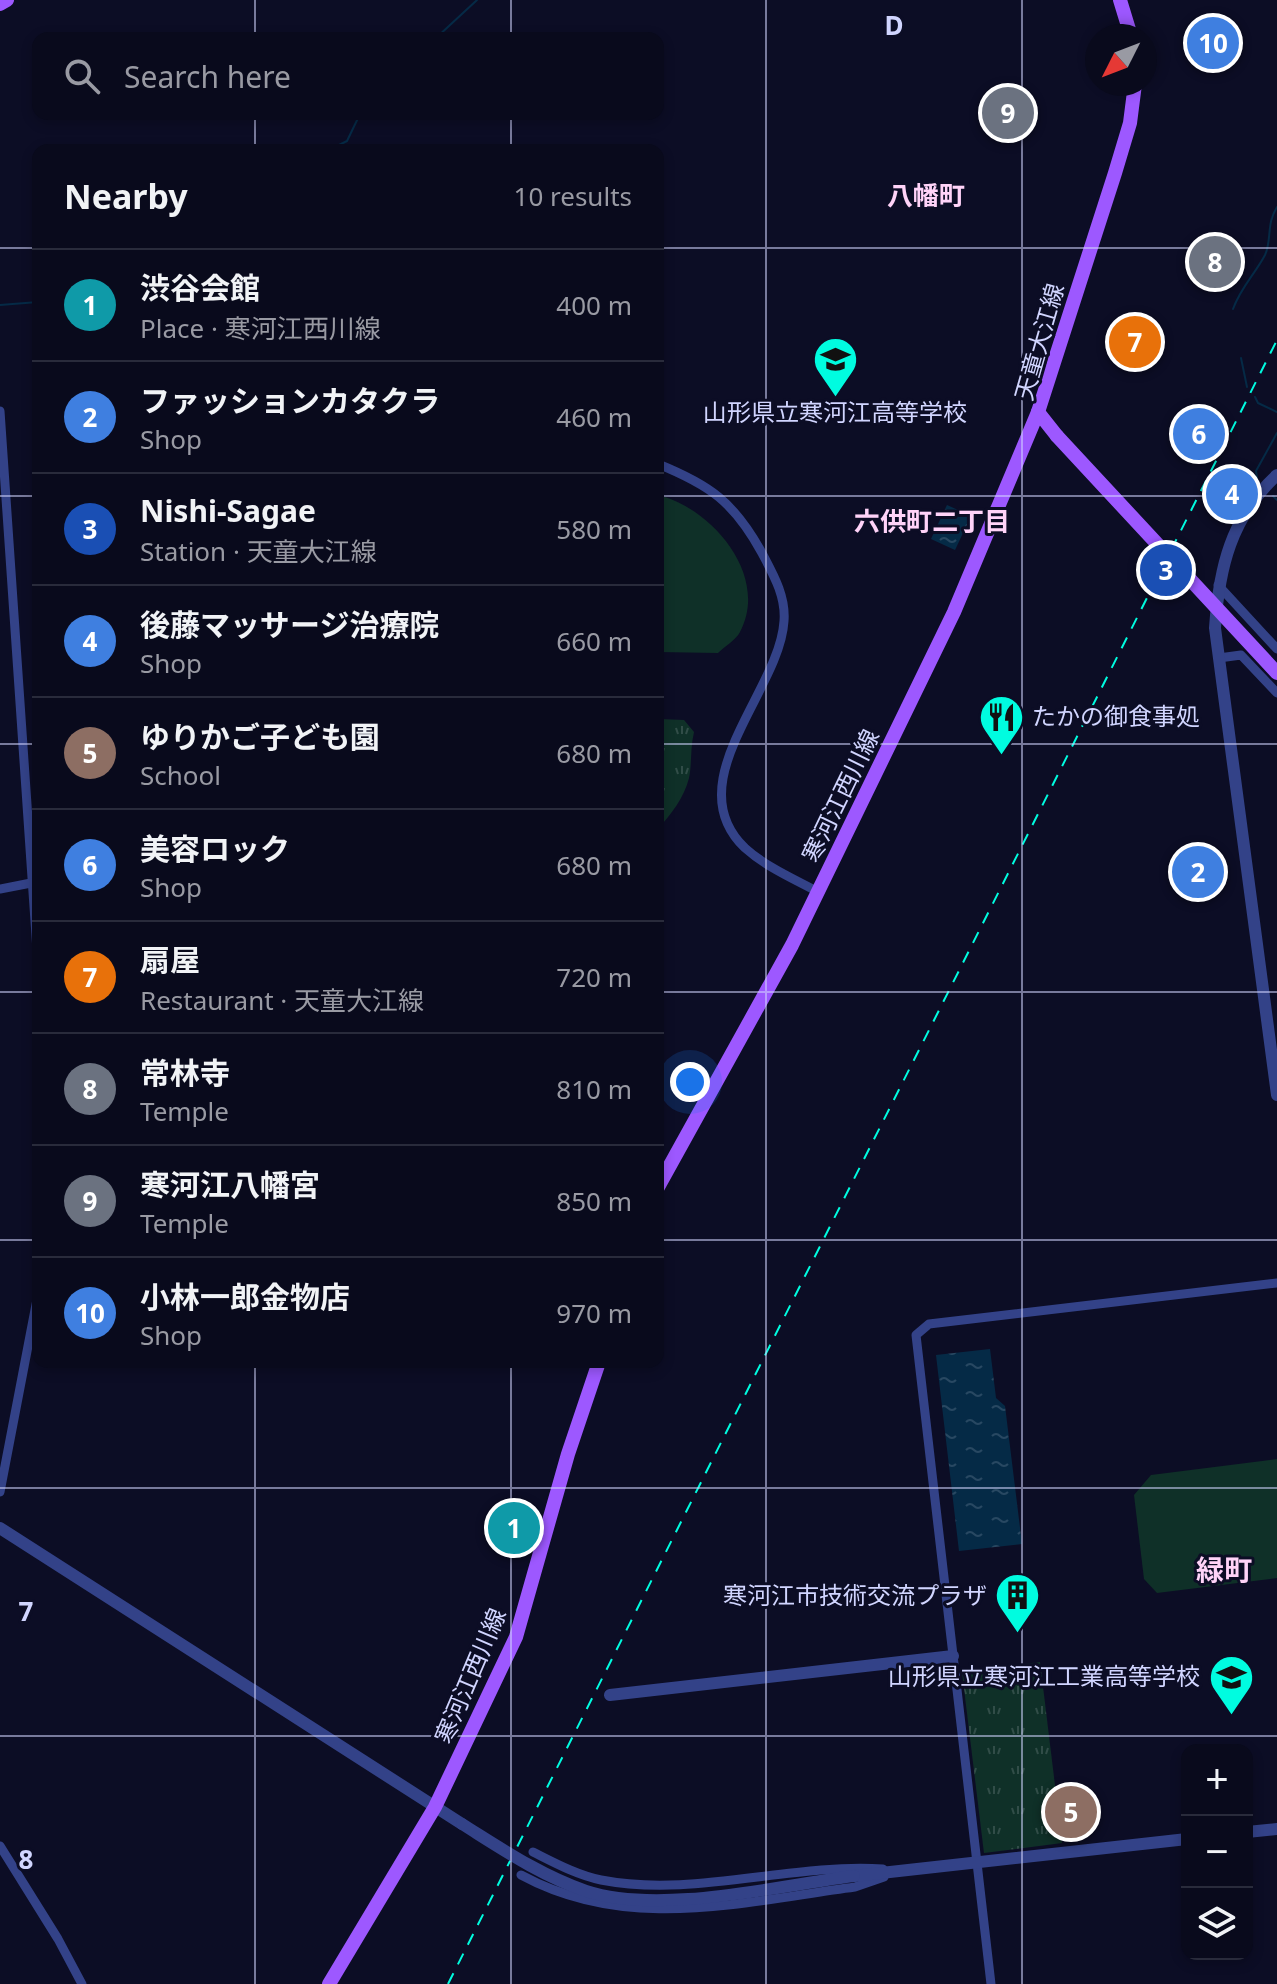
<!DOCTYPE html>
<meta charset="utf-8">
<style>
:root{--surface:#090a1c;--page:#171829;--text:#f1f3f6;--muted:#999aa3;--line:#292b3b;--accent:#7c3aed}
body{margin:0;font-family:"Noto Sans","Noto Sans JP",sans-serif;background:var(--page);color:var(--text)}
.controls{position:absolute;right:24px;bottom:24px;display:grid;overflow:hidden;border-radius:16px;box-shadow:0 4px 12px #0003}
.controls button{width:72px;height:72px;display:grid;place-items:center;padding:0;border:0;border-bottom:2px solid var(--line);background:var(--surface);color:var(--text);font:40px sans-serif}
.compass{position:absolute;left:1085px;top:24px;width:72px;height:72px;border-radius:50%;background:var(--surface);box-shadow:0 4px 12px #0003;rotate:228deg}
.you{position:absolute;left:690px;top:1082px;width:28px;height:28px;margin:-20px;border:6px solid #fff;border-radius:50%;background:#1a73e8;box-shadow:0 0 0 12px #1a73e833}
.badge{display:grid;place-items:center;width:52px;height:52px;border-radius:50%;background:var(--accent);color:#fff;font-size:26px;font-weight:700}
.pin{position:absolute;translate:-50% -50%;border:4px solid #fff;box-shadow:0 2px 8px #0006}
.list{margin:0;padding:0;list-style:none}
h2{display:flex;justify-content:space-between;align-items:center;height:104px;margin:0;padding:0 32px;font-size:34px}
h2 small{font-size:26px;font-weight:400;color:var(--muted)}
.list li{display:grid;grid-template-columns:52px 1fr auto;gap:24px;align-items:center;box-sizing:border-box;height:112px;padding:0 32px;border-top:2px solid var(--line)}
.list b{display:block;font-size:30px;white-space:nowrap}
.list p{margin:0;font-size:26px;white-space:nowrap;color:var(--muted)}
.list em{font-size:26px;font-style:normal;color:var(--muted)}
.icon{flex:none;width:44px;height:44px;fill:none;stroke:currentColor;stroke-width:2;stroke-linecap:round;stroke-linejoin:round}
.map{position:relative;flex:none;width:1277px;height:1984px;overflow:hidden}
.search{position:absolute;background:var(--surface);box-shadow:0 4px 12px #0003;left:32px;top:32px;width:632px;height:88px;display:flex;align-items:center;gap:20px;box-sizing:border-box;padding:0 28px;border-radius:16px;color:var(--muted);font-size:30px}
.panel{position:absolute;background:var(--surface);box-shadow:0 4px 12px #0003;left:32px;top:144px;width:632px;height:1224px;border-radius:16px}
.map>svg:first-child{display:block}
.grass{fill:url(#grass-tufts)}
.pitch{fill:#0f3028}
.water{fill:url(#water-ripples)}
.lines{fill:none;stroke-linecap:round;stroke-linejoin:round}
.stream{stroke:#052a46;stroke-width:2}
.minor{stroke:#334288;stroke-width:9}
.tertiary{stroke:#334288;stroke-width:12}
.primary{stroke:#9d58ff;stroke-width:14}
.rail{stroke:#00fce0;stroke-width:2;stroke-dasharray:12 10;stroke-linecap:butt}
.tertiary-bridge{stroke:#334288;stroke-width:12}
.primary-bridge{stroke:#9d58ff;stroke-width:14}
.grid{fill:none;stroke:#d1d5ff;stroke-width:2;stroke-opacity:0.55}
.labels{text-anchor:middle;stroke-width:6;stroke-linejoin:round;paint-order:stroke}
.street-label{font-size:24px;fill:#d1d5ff;stroke:#0c0d25}
.poi-label{font-size:24px;fill:#d1d5ff;stroke:#0c0d25;text-anchor:end}
.neighbourhood-label{font-size:26px;font-weight:bold;fill:#ffd3f8;stroke:#0c0d25}
.quarter-label{font-size:28px;font-weight:bold;fill:#ffd3f8;stroke:#0c0d25}
.grid-label{font-size:26px;text-anchor:middle;font-weight:bold;fill:#d1d5ff;stroke:#0c0d25;stroke-width:6;stroke-linejoin:round;paint-order:stroke}
</style>
<div class="map">
<svg width="1277" height="1984" viewBox="0 0 1277 1984">
<defs>
<pattern id="grass-tufts" width="24" height="20" patternUnits="userSpaceOnUse" patternTransform="scale(2)"><rect width="24" height="20" fill="#0f3028"/><path d="M3 7l-1-3M5 7V3M7 7l1-3M15 17l-1-3M17 17v-4M19 17l1-3" fill="none" stroke="#314d48"/></pattern>
<pattern id="water-ripples" width="26" height="14" patternUnits="userSpaceOnUse" patternTransform="scale(2)"><rect width="26" height="14" fill="#052a46"/><path d="M2 4q2-2 4 0t4 0M15 11q2-2 4 0t4 0" fill="none" stroke="#284862"/></pattern>
</defs>
<rect width="100%" height="100%" fill="#0c0d25"/>
<g class="grass">
<path d="M658,719L684,720L694,732C690,748 692,764 689,778C684,798 671,814 658,829Z"/>
<polygon points="1040,1662 1062,1843 984,1853 962,1672"/>
</g>
<g class="pitch">
<path d="M665,497C715,513 769,577 740,632C736,640 724,647 718,653L658,652V498Z"/>
<polygon points="1277,1459 1277,1578 1157,1593 1144,1579 1134,1495 1151,1475"/>
</g>
<g class="water">
<polygon points="947,505 971,516 955,550 931,539"/>
<polygon points="990,1349 996,1398 1005,1406 1022,1544 959,1551 936,1355"/>
</g>
<g class="lines">
<g class="stream">
<polyline points="436,38 477,0"/>
<polyline points="329,150 347,141 360,114"/>
<polyline points="0,305 38,302"/>
<path d="M1233,309C1241,287 1255,274 1265,255C1272,240 1266,224 1277,207"/>
<polyline points="1241,358 1247,387"/>
<polyline points="1255,397 1258,403 1277,412"/>
<polyline points="1257,478 1256,471 1277,433"/>
<polyline points="1273,496 1277,500"/>
</g>
<g class="minor">
<polyline points="0,411 38,965"/>
<path d="M658,464C710,485 734,502 762,553C773,574 786,596 784,621C780,691 676,782 745,848C766,867 794,879 818,892"/>
<polyline points="1218,585 1277,649"/>
<polyline points="1219,658 1241,655 1277,693"/>
<polyline points="0,889 31,883"/>
<polyline points="0,1492 38,1294"/>
<polyline points="0,1846 58,1939 82,1984"/>
<path d="M533,1852C555,1863 577,1875 601,1880C694,1898 789,1863 883,1869"/>
<path d="M521,1875C628,1933 741,1902 855,1887L884,1877"/>
<polyline points="991,1984 916,1335 929,1324 1277,1283"/>
</g>
<g class="tertiary">
<path d="M1277,475C1231,517 1219,568 1215,628L1277,1095"/>
<polyline points="0,1528 462,1824"/>
<polyline points="610,1695 953,1656"/>
<polyline points="1247,1832 1277,1829"/>
<polyline points="854,1876 1187,1839"/>
</g>
<g class="primary">
<polyline points="1120,0 1131,36"/>
<polyline points="0,4 7,0"/>
<polyline points="1038,412 1057,436"/>
<polyline points="658,1187 792,945 954,612 1038,412 1115,173 1130,123 1135,84"/>
<polyline points="329,1984 435,1807 516,1637 568,1454 599,1362"/>
</g>
<polyline class="rail" points="448,1984 1277,340"/>
<path class="tertiary-bridge" d="M462,1824C502,1849 540,1875 586,1891C660,1915 777,1886 854,1876"/>
<polyline class="primary-bridge" points="1057,436 1277,673"/>
</g>
<path class="grid" d="M255,0V38M511,0V38M766,0V1984M1022,0V1984M255,114V150M511,114V150M0,248H38M658,248H1277M0,496H38M658,496H1277M0,744H38M658,744H1277M0,992H38M658,992H1277M0,1240H38M658,1240H1277M255,1362V1984M511,1362V1984M0,1488H1277M0,1736H1277"/>
<defs>
<symbol id="school-pin" viewBox="-11 -11 22 30"><path d="M0 17L-7.5 6A9.5 9.5 0 1 1 7.5 6Z" fill="#00fce0" stroke="#0c0d25"/><path d="M0-5L7-2L0 1L-7-2ZM-4 1L0 2.5L4 1V4Q0 6-4 4Z" fill="#111"/></symbol>
<symbol id="restaurant-pin" viewBox="-11 -11 22 30"><path d="M0 17L-7.5 6A9.5 9.5 0 1 1 7.5 6Z" fill="#00fce0" stroke="#0c0d25"/><path d="M-5-6h1v4h1v-4h1v4h1v-4h1v5L-1.5 .5V6h-2V.5L-5-1ZM5-6V6H3V1.5H1.5Q1.5-4 5-6Z" fill="#111"/></symbol>
<symbol id="building-pin" viewBox="-11 -11 22 30"><path d="M0 17L-7.5 6A9.5 9.5 0 1 1 7.5 6Z" fill="#00fce0" stroke="#0c0d25"/><path d="M-4-6H4V6H1V3H-1V6H-4ZM-2.5-4.3h1.7v1.8h-1.7ZM.8-4.3h1.7v1.8H.8ZM-2.5-1h1.7V.8h-1.7ZM.8-1h1.7V.8H.8Z" fill="#111"/></symbol>
</defs>
<g fill-rule="evenodd">
<use href="#school-pin" x="810" y="334" width="51" height="69"/>
<use href="#restaurant-pin" x="976" y="692" width="51" height="69"/>
<use href="#building-pin" x="992" y="1570" width="51" height="69"/>
<use href="#school-pin" x="1206" y="1652" width="51" height="69"/>
</g>
<g class="labels">
<g class="street-label">
<text transform="translate(1040 342) rotate(-74)" y="8">天童大江線</text>
<text transform="translate(841 796) rotate(-64)" y="8">寒河江西川線</text>
<text transform="translate(471 1676) rotate(-67)" y="8">寒河江西川線</text>
</g>
<g class="poi-label">
<text x="835" y="421" text-anchor="middle">山形県立寒河江高等学校</text>
<text x="1032" y="725" text-anchor="start">たかの御食事処</text>
<text x="987" y="1604">寒河江市技術交流プラザ</text>
<text x="1200" y="1685">山形県立寒河江工業高等学校</text>
</g>
<g class="neighbourhood-label">
<text x="926" y="205">八幡町</text>
<text x="932" y="531">六供町二丁目</text>
</g>
<g class="quarter-label">
<text x="1224" y="1580">緑町</text>
</g>
</g>
<g class="grid-label">
<text x="894" y="35">D</text>
<text x="26" y="1621">7</text>
<text x="26" y="1869">8</text>
</g>
</svg>
<div class="controls">
<button>+</button>
<button>−</button>
<button><svg class="icon" aria-label="layers" viewBox="0 0 24 24"><path d="M12 4l9 5-9 5-9-5zM3 14l9 5 9-5"/></svg></button>
</div>
<svg class="compass" viewBox="-18 -18 36 36"><path d="M0-13l5 13h-10z" fill="#e53935"/><path d="M0 13l5-13h-10z" fill="#999aa3"/></svg>
<div class="you"></div>
<div class="pin badge" style="left:514px;top:1528px;background:#0f9aa8">1</div>
<div class="pin badge" style="left:1198px;top:872px;background:#3f7fe0">2</div>
<div class="pin badge" style="left:1166px;top:570px;background:#1a4fb4">3</div>
<div class="pin badge" style="left:1232px;top:494px;background:#3f7fe0">4</div>
<div class="pin badge" style="left:1071px;top:1812px;background:#8d6e63">5</div>
<div class="pin badge" style="left:1199px;top:434px;background:#3f7fe0">6</div>
<div class="pin badge" style="left:1135px;top:342px;background:#e8710a">7</div>
<div class="pin badge" style="left:1215px;top:262px;background:#6b7280">8</div>
<div class="pin badge" style="left:1008px;top:113px;background:#6b7280">9</div>
<div class="pin badge" style="left:1213px;top:43px;background:#3f7fe0">10</div>
<div class="search"><svg class="icon" aria-label="search" viewBox="0 0 24 24"><circle cx="10" cy="10" r="6"/><path d="M15 15l6 6"/></svg>Search here</div>
<section class="panel">
<h2>Nearby<small>10 results</small></h2>
<ul class="list">
<li><span class="badge" style="background:#0f9aa8">1</span><div><b>渋谷会館</b><p>Place · 寒河江西川線</p></div><em>400 m</em></li>
<li><span class="badge" style="background:#3f7fe0">2</span><div><b>ファッションカタクラ</b><p>Shop</p></div><em>460 m</em></li>
<li><span class="badge" style="background:#1a4fb4">3</span><div><b>Nishi-Sagae</b><p>Station · 天童大江線</p></div><em>580 m</em></li>
<li><span class="badge" style="background:#3f7fe0">4</span><div><b>後藤マッサージ治療院</b><p>Shop</p></div><em>660 m</em></li>
<li><span class="badge" style="background:#8d6e63">5</span><div><b>ゆりかご子ども園</b><p>School</p></div><em>680 m</em></li>
<li><span class="badge" style="background:#3f7fe0">6</span><div><b>美容ロック</b><p>Shop</p></div><em>680 m</em></li>
<li><span class="badge" style="background:#e8710a">7</span><div><b>扇屋</b><p>Restaurant · 天童大江線</p></div><em>720 m</em></li>
<li><span class="badge" style="background:#6b7280">8</span><div><b>常林寺</b><p>Temple</p></div><em>810 m</em></li>
<li><span class="badge" style="background:#6b7280">9</span><div><b>寒河江八幡宮</b><p>Temple</p></div><em>850 m</em></li>
<li><span class="badge" style="background:#3f7fe0">10</span><div><b>小林一郎金物店</b><p>Shop</p></div><em>970 m</em></li>
</ul>
</section>
</div>
